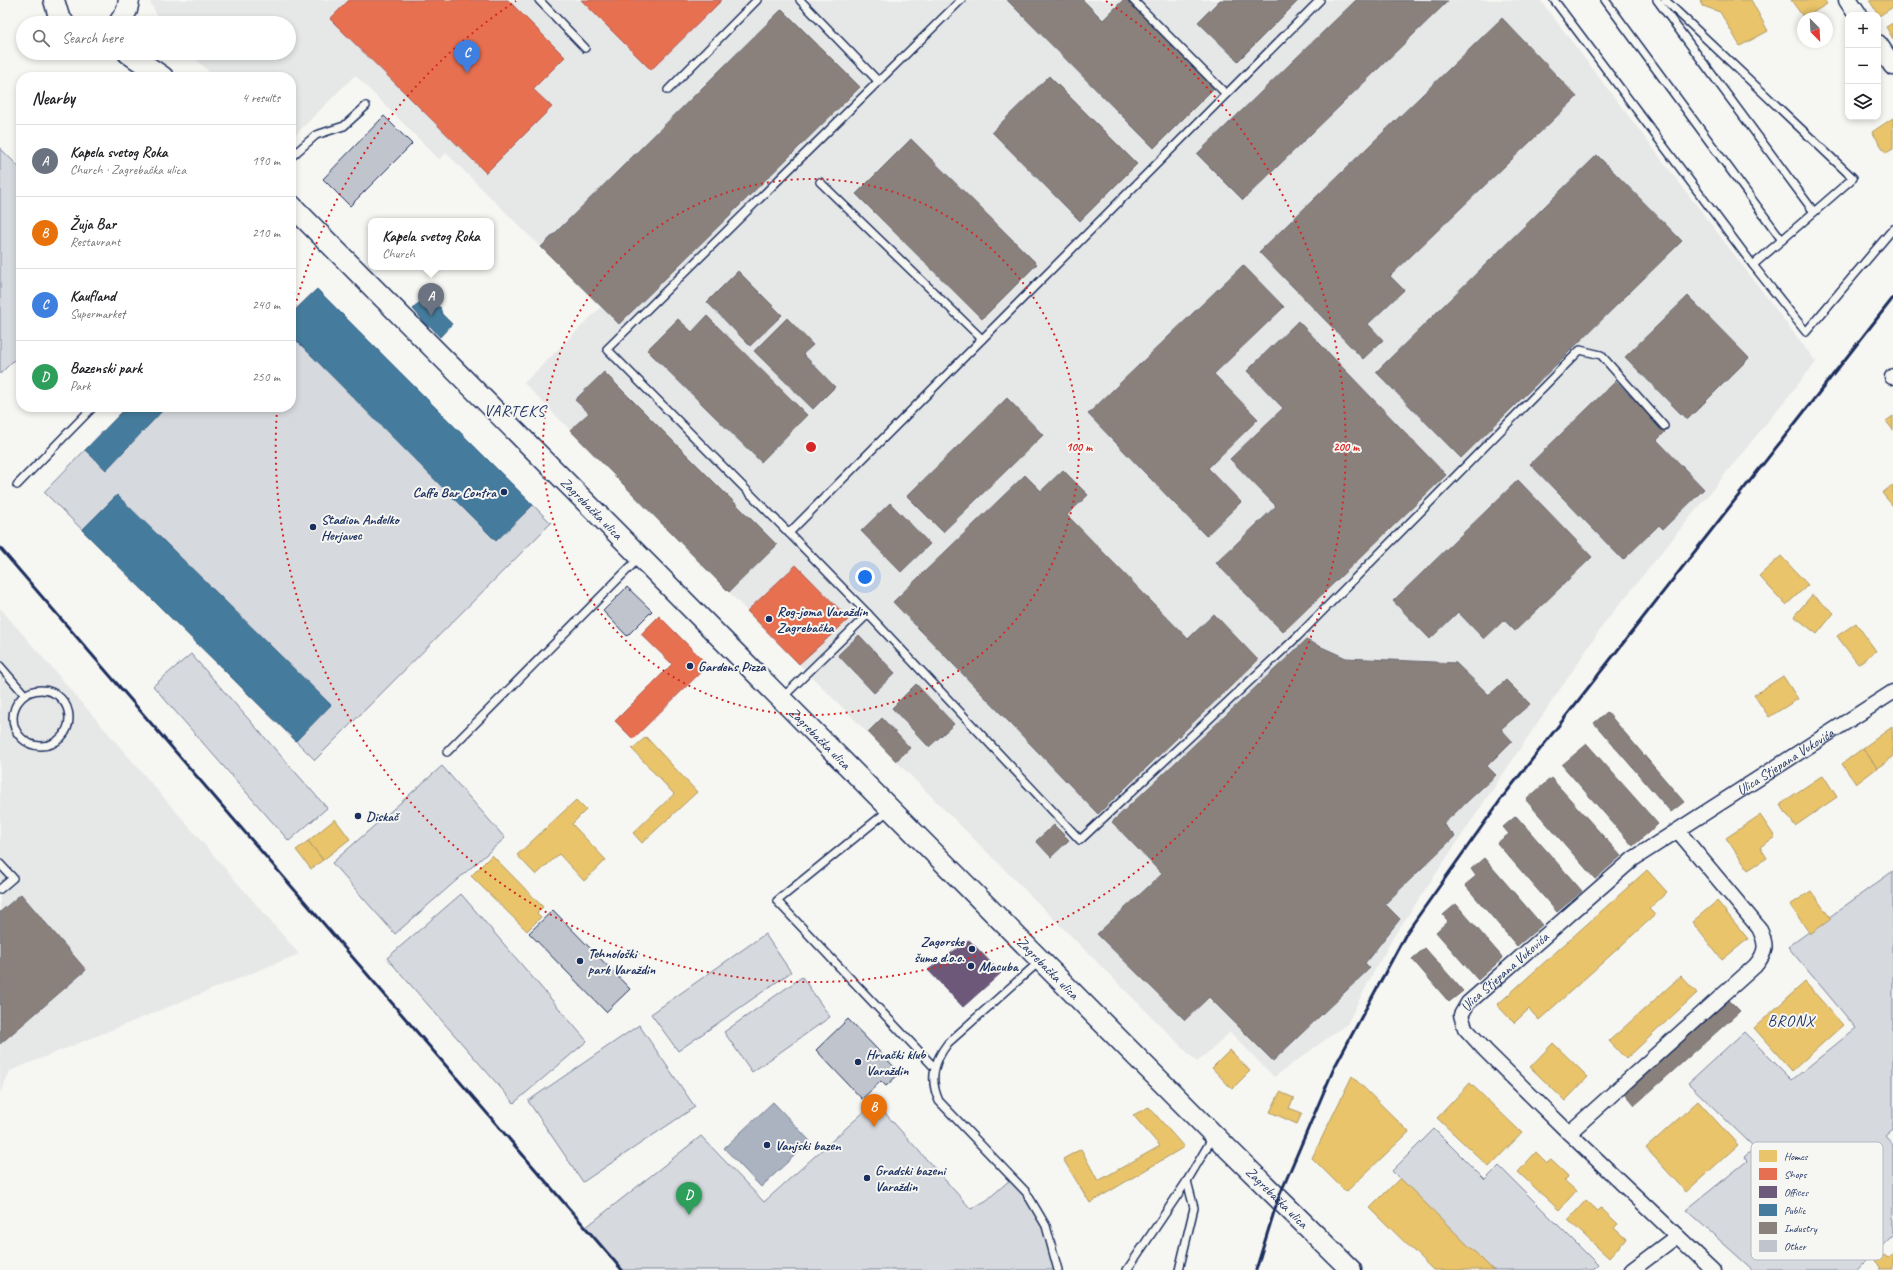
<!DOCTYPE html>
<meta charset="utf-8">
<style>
:root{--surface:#fff;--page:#f6f6f6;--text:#202124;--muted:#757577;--line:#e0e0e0;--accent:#0f766e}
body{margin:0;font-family:Caveat,sans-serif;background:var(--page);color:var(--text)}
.controls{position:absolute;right:12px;top:12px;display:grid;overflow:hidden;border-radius:8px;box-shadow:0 2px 6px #0003}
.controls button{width:36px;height:36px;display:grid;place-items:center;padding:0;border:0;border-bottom:1px solid var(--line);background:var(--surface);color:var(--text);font:20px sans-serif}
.compass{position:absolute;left:1797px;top:12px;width:36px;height:36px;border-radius:50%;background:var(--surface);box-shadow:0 2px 6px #0003;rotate:156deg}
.you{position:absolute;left:865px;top:577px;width:14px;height:14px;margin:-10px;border:3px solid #fff;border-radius:50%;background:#1a73e8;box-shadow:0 0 0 6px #1a73e833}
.badge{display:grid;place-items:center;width:26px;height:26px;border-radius:50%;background:var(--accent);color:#fff;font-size:13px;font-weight:700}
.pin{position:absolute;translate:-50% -33px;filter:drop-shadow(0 1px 2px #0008)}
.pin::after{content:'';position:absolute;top:21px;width:14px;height:12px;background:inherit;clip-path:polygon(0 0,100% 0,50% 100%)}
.popup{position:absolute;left:368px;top:218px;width:126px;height:52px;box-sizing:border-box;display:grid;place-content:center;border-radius:8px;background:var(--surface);filter:drop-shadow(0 1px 3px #0005);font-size:13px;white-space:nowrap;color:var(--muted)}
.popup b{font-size:15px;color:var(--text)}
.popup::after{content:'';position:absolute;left:50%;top:100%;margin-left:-8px;border:8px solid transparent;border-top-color:var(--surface)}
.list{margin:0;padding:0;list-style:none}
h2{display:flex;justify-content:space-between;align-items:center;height:52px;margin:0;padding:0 16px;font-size:17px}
h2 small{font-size:13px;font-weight:400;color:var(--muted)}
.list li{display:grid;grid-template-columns:26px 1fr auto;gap:12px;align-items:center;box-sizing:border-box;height:72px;padding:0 16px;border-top:1px solid var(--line)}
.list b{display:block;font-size:15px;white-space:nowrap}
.list p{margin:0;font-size:13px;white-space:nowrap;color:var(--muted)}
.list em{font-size:13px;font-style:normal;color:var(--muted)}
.icon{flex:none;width:22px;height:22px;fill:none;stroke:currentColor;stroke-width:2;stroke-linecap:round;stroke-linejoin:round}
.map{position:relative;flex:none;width:1893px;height:1270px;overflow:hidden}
.search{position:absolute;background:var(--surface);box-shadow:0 2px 6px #0003;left:16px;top:16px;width:280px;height:44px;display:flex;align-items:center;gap:10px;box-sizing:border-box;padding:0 14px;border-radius:22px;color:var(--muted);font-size:15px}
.panel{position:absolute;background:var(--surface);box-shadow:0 2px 6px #0003;left:16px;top:72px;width:280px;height:340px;border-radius:16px}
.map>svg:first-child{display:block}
.built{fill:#e6e7e7}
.green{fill:#d6d9dd;stroke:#78849e}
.water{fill:#abb2c0;stroke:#717e99}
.homes{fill:#e9c46a;stroke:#ab9766}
.shops{fill:#e76f51;stroke:#aa5c55}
.offices{fill:#6d597a;stroke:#544c72}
.public{fill:#457b9d;stroke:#38648a}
.industry{fill:#8a817c;stroke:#696873}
.building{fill:#c0c4cd;stroke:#1b2f5e}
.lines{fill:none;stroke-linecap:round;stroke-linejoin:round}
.service-casing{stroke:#1b2f5e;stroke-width:10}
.minor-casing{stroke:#1b2f5e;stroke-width:17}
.tertiary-casing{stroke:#1b2f5e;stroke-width:21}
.secondary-casing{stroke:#1b2f5e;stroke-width:23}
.service{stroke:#f6f6f2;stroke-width:7}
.minor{stroke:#f6f6f2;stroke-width:14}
.tertiary{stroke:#f6f6f2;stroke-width:18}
.secondary{stroke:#f6f6f2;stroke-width:20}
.rail{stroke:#1b2f5e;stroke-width:3}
.ring{fill:none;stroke:#d62828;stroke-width:2;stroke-dasharray:2 4}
.poi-dot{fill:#1b2f5e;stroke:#f6f6f2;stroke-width:1.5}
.labels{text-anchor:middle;stroke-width:4;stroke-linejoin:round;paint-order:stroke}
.poi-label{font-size:14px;font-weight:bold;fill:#1b2f5e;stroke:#f6f6f2;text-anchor:start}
.street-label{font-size:14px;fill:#1b2f5e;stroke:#f6f6f2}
.quarter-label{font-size:16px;letter-spacing:1px;fill:#1b2f5e;stroke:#f6f6f2}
.key{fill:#f6f6f2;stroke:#b4bac6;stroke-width:1}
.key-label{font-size:11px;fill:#1b2f5e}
.centre{fill:#d62828;stroke:#f6f6f2;stroke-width:2}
.ring-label{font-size:12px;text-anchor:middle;font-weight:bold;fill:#d62828;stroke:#f6f6f2;stroke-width:4;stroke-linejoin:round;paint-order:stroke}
</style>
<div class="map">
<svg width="1893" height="1270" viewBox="0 0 1893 1270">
<rect width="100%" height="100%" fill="#f6f6f2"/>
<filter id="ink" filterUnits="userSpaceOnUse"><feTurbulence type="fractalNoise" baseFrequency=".025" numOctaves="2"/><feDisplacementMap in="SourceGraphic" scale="8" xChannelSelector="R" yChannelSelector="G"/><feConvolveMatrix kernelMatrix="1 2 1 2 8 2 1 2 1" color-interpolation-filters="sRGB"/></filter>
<g filter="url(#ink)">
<g class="built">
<polygon points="149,0 1540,0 1816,362 1606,621 1394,936 1371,977 1347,1024 1274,1077 1230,1032 1197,1062 799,664 524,383 601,307 446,153 439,159 355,75 291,139 291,77 214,77 190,53 289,53 289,23 161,23"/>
<polygon points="0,608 299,954 10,1071 0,1093"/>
</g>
<g class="green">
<polygon points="0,148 21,169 21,353 0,374"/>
<polygon points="317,289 551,523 315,760 44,492 127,407 291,407 291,306 295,310"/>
<polygon points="191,654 327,808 289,841 153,686"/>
<polygon points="442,766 505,838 395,934 332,863"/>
<polygon points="1893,871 1893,1129 1885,1136 1893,1145 1893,1233 1856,1270 1753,1270 1686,1210 1747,1161 1744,1157 1755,1148 1688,1083 1744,1032 1792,1080 1856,1028 1788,947"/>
<polygon points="461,894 587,1041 514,1103 387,958"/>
<polygon points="765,934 791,972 678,1051 651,1014"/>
<polygon points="802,977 830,1017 752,1072 724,1032"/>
<polygon points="639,1025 695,1107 583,1182 528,1101"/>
<polygon points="875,1102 971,1209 987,1200 1012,1178 1046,1226 1059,1270 622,1270 585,1228 701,1136 764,1202"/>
<polygon points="1434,1129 1485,1180 1499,1166 1598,1265 1593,1270 1492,1270 1392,1171"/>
</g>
<polygon class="water" points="773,1102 810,1141 761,1187 724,1148"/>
<g class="homes">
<polygon points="1700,0 1751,0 1768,31 1740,46 1720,12 1703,6"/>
<polygon points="1791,0 1824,0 1827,4 1804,18"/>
<polygon points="1869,0 1893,0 1893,7 1879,16"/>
<polygon points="1893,23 1893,39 1886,27"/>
<polygon points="1893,118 1893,149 1886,153 1872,132"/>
<polygon points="1893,416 1893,430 1886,421"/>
<polygon points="1893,485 1893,506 1882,493"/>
<polygon points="1781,556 1808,585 1786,605 1759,576"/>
<polygon points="1812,595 1834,613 1817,634 1794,616"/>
<polygon points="1856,623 1876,651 1858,664 1837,636"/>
<polygon points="1783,676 1798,699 1769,717 1754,695"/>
<polygon points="1892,727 1893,757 1877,768 1863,748"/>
<polygon points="646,737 697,792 642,843 633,833 674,794 632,749"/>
<polygon points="1863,748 1877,768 1856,784 1842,764"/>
<polygon points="1823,775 1837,797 1795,826 1780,804"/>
<polygon points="576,800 586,810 572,824 606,860 584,881 559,854 536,875 517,855"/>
<polygon points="1760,815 1775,837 1760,847 1767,858 1748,870 1726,838"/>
<polygon points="335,819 350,839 323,860 308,841"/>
<polygon points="308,841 323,860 311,869 296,850"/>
<polygon points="492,855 543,907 537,913 541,917 527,931 471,876"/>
<polygon points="1647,870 1667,892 1649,909 1655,915 1539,1020 1529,1009 1514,1023 1497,1005"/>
<polygon points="1811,891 1831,919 1810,934 1790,905"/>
<polygon points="1717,901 1748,939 1722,960 1692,922"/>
<polygon points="1681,976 1697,993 1626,1059 1609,1041"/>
<polygon points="1805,982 1843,1025 1792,1071 1754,1028"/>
<polygon points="1553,1043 1588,1077 1565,1101 1530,1067"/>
<polygon points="1230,1050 1250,1071 1232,1089 1212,1068"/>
<polygon points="1352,1076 1409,1132 1346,1192 1312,1158"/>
<polygon points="1470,1083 1522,1133 1489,1167 1437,1118"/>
<polygon points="1280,1092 1294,1098 1289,1108 1302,1113 1297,1124 1270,1112"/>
<polygon points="1698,1101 1738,1145 1686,1192 1646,1148"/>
<polygon points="1149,1107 1184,1147 1090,1203 1063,1159 1081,1149 1098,1181 1160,1146 1133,1115"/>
<polygon points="1536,1152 1547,1163 1551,1160 1568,1176 1564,1180 1576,1191 1559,1210 1518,1172"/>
<polygon points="1400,1178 1493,1270 1433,1270 1370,1208"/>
<polygon points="1586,1200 1598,1211 1601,1208 1618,1224 1614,1228 1626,1239 1609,1258 1568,1220"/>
<polygon points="1893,1253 1893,1270 1878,1270 1880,1269 1874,1263 1884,1254 1888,1257"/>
</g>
<g class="shops">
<polygon points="349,0 508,0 565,57 533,89 552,107 486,173 330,19"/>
<polygon points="581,0 722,0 651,70"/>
<polygon points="796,565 849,619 799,664 747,611"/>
<polygon points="659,616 708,665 633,739 615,721 672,664 641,634"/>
</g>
<polygon class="offices" points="969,940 1001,973 963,1007 928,970"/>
<g class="public">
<polygon points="317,289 533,505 496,541 291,335 291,314"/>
<polygon points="427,294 436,303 433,306 440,307 442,314 452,324 440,337 430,326 424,326 421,318 413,309"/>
<polygon points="127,407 166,407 106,470 85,450"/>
<polygon points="117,495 331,705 296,741 82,530"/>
</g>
<g class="industry">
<polygon points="1007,0 1083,0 1103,20 1123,0 1129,0 1215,87 1154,148"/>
<polygon points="1220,0 1299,0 1238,61 1198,22"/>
<polygon points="1356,0 1448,1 1243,200 1197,154"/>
<polygon points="782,9 860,87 619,324 541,247"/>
<polygon points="1502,18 1577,97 1390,276 1404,290 1368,324 1383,340 1363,359 1259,252"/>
<polygon points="1049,76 1137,164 1080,221 992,132"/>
<polygon points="911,139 1037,264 982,319 856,194"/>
<polygon points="1597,155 1682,241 1461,458 1376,372"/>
<polygon points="1243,265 1284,307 1214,374 1258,419 1208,468 1241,502 1206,536 1088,414"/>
<polygon points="738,271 782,315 750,346 707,302"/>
<polygon points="1688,296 1749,358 1687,420 1625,357"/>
<polygon points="707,316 807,415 761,462 647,350 678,319 692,332"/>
<polygon points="787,318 813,345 803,354 835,387 813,409 754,351"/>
<polygon points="1298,321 1446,475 1283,632 1216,563 1276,506 1230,459 1283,408 1247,371"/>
<polygon points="604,372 777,545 729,592 570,430 589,413 575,400"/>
<polygon points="1616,381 1665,432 1657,440 1704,489 1663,529 1659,525 1623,560 1530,464"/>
<polygon points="1007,398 1043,435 943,532 907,496"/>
<polygon points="1063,470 1088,495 1067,515 1188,639 1214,614 1258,660 1098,814 893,602 1025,475 1041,491"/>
<polygon points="1518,480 1592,557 1515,631 1504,620 1484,639 1458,612 1430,639 1393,601"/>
<polygon points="890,503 930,544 901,572 861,531"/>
<polygon points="859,635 895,673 874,693 838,655"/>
<polygon points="1306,640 1346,658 1456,663 1489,695 1506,680 1530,704 1501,729 1512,741 1487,766 1496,775 1443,824 1455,836 1385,904 1400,919 1365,963 1370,968 1273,1061 1209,997 1185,1020 1097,934 1162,874 1112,822"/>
<polygon points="916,684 954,724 929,747 892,708"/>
<polygon points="1607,712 1684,802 1671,812 1594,723"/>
<polygon points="882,718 910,748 896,761 868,732"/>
<polygon points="1587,744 1658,824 1633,846 1562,765"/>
<polygon points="1551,778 1621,856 1595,879 1526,800"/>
<polygon points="1516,816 1582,891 1557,912 1497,843 1509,834 1503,827"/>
<polygon points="1054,825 1069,840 1051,857 1036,841"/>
<polygon points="1484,858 1542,925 1517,946 1465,885 1476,876 1471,869"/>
<polygon points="21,894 86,970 0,1044 0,912"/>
<polygon points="1456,904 1503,958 1478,980 1436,932 1448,921 1443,915"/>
<polygon points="1425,948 1463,991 1449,1002 1412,959"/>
<polygon points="1729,1000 1740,1011 1635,1105 1625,1093"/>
</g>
<g class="building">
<polygon points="384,116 412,144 350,206 323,179"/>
<polygon points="627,587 652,611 627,636 603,611"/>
<polygon points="553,910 630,989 606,1012 529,933"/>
<polygon points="848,1019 900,1073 886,1086 881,1081 862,1099 816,1050"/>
</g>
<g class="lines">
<defs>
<g id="service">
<polyline points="539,0 585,48"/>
<polyline points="800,0 879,82"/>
<polyline points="1133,0 1226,94"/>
<polyline points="1554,0 1753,265"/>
<polyline points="1605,0 1782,240 1753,265 1806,332 1893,229"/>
<polyline points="1657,0 1814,212"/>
<polyline points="1665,0 1853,178 1782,240"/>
<polyline points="668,90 757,0"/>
<polyline points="291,157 316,135 344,126 366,106"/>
<polyline points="820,182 982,339"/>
<polyline points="17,485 93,407"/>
<polyline points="789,533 607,349 961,0"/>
<polyline points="868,614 789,533 1320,0"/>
<polyline points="0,666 25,695"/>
<circle cx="41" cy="718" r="28"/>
<polyline points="782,698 868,614 1080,840 1298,636 1580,350 1601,355 1664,426"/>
<polyline points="447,752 639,558"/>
<polyline points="889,810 777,901 934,1067"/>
<polyline points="0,864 13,878 0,889"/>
<path d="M1040,961L948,1043C934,1061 929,1079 939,1101L1026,1192L1046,1226L1058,1270"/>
<polyline points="1127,1270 1187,1181 1213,1137"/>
<polyline points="1179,1270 1194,1208 1187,1181"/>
</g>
<g id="minor">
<polyline points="1892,377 1893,376"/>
<path d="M1569,1133L1755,966C1767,952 1767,944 1759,928L1678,831"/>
<polyline points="1632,1270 1677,1236"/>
<path id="s1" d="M1713,1270L1569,1133L1486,1051L1465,1028L1461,1015L1468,1003L1633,859L1893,692"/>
</g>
<g id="tertiary">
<polyline points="1848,0 1858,15"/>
<polyline points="1878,44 1893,66"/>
</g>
<g id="secondary">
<polyline points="54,0 59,17 64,23"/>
<polyline points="119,23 127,10 129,0"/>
<polyline points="128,53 163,77"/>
<path id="s2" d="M291,205L1214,1135L1351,1270"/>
</g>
</defs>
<use href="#service" class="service-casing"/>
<use href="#minor" class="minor-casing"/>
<use href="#tertiary" class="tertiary-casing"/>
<use href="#secondary" class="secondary-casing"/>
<use href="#service" class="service"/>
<use href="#minor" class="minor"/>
<use href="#tertiary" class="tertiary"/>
<use href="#secondary" class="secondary"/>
<g class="rail">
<polyline points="0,548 622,1270"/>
<polyline points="1256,1270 1278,1199 1334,1068 1407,932 1502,798 1893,298"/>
</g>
</g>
</g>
<g class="ring">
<circle cx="811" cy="447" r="268"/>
<path d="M292 318A535 535 0 0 1 516 1M1106 1A535 535 0 1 1 277 410"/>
</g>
<g class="poi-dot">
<circle cx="504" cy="492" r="4"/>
<circle cx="313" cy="527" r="4"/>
<circle cx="769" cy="619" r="4"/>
<circle cx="690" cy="666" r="4"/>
<circle cx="358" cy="816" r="4"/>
<circle cx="972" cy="949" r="4"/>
<circle cx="580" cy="961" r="4"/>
<circle cx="971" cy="966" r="4"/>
<circle cx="858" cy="1062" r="4"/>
<circle cx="767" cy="1145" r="4"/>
<circle cx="867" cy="1178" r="4"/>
</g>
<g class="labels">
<g class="poi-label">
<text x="496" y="497" text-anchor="end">Caffe Bar Contra</text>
<text x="321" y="524">Stadion Anđelko<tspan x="321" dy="16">Herjavec</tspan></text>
<text x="777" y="616">Rog-joma Varaždin<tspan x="777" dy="16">Zagrebačka</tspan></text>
<text x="698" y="671">Gardens Pizza</text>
<text x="366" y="821">Diskač</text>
<text x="964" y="946" text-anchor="end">Zagorske<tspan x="964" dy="16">šume d.o.o.</tspan></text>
<text x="588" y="958">Tehnološki<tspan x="588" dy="16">park Varaždin</tspan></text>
<text x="979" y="971">Macuba</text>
<text x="866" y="1059">Hrvački klub<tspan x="866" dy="16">Varaždin</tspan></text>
<text x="775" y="1150">Vanjski bazen</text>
<text x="875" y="1175">Gradski bazeni<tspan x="875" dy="16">Varaždin</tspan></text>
</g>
<g class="street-label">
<text dy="5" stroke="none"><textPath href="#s2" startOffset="427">Zagrebačka ulica</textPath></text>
<text dy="5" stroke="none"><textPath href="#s2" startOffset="751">Zagrebačka ulica</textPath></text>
<text dy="5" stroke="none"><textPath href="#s1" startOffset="774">Ulica Stjepana Vukovića</textPath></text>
<text dy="5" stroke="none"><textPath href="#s2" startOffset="1075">Zagrebačka ulica</textPath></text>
<text dy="5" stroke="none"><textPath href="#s1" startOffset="422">Ulica Stjepana Vukovića</textPath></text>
<text dy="5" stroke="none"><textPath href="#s2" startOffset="1399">Zagrebačka ulica</textPath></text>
</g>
<g class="quarter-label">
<text x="515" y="416">VARTEKS</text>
<text x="1791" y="1026">BRONX</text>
</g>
</g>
<rect x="1751" y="1142" width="132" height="118" rx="6" class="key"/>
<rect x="1759" y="1150" width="18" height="12" fill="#e9c46a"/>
<rect x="1759" y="1168" width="18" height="12" fill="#e76f51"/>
<rect x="1759" y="1186" width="18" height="12" fill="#6d597a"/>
<rect x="1759" y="1204" width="18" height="12" fill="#457b9d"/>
<rect x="1759" y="1222" width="18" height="12" fill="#8a817c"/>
<rect x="1759" y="1240" width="18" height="12" fill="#c0c4cd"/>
<g class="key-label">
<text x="1784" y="1160">Homes</text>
<text x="1784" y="1178">Shops</text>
<text x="1784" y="1196">Offices</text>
<text x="1784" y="1214">Public</text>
<text x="1784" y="1232">Industry</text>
<text x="1784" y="1250">Other</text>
</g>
<circle cx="811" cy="447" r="6" class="centre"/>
<g class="ring-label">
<text x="1079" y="451">100 m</text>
<text x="1346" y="451">200 m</text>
</g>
</svg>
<div class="controls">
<button>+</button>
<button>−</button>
<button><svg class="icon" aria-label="layers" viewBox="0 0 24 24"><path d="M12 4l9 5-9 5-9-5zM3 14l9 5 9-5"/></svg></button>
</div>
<svg class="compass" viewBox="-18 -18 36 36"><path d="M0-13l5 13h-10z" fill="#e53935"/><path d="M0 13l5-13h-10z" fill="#757577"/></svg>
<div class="you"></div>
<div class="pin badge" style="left:431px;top:316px;background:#6b7280">A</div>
<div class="popup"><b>Kapela svetog Roka</b>Church</div>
<div class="pin badge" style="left:874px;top:1127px;background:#e8710a">B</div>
<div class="pin badge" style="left:467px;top:73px;background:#3f7fe0">C</div>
<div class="pin badge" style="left:689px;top:1215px;background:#2e9e5b">D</div>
<div class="search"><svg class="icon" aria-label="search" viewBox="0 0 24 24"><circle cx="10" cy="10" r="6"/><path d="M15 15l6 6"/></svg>Search here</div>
<section class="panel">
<h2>Nearby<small>4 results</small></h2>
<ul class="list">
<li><span class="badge" style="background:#6b7280">A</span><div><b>Kapela svetog Roka</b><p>Church · Zagrebačka ulica</p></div><em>190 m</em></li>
<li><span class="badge" style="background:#e8710a">B</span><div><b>Žuja Bar</b><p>Restaurant</p></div><em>210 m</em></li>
<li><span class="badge" style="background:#3f7fe0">C</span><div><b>Kaufland</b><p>Supermarket</p></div><em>240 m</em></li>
<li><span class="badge" style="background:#2e9e5b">D</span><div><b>Bazenski park</b><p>Park</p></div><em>250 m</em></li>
</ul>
</section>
</div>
